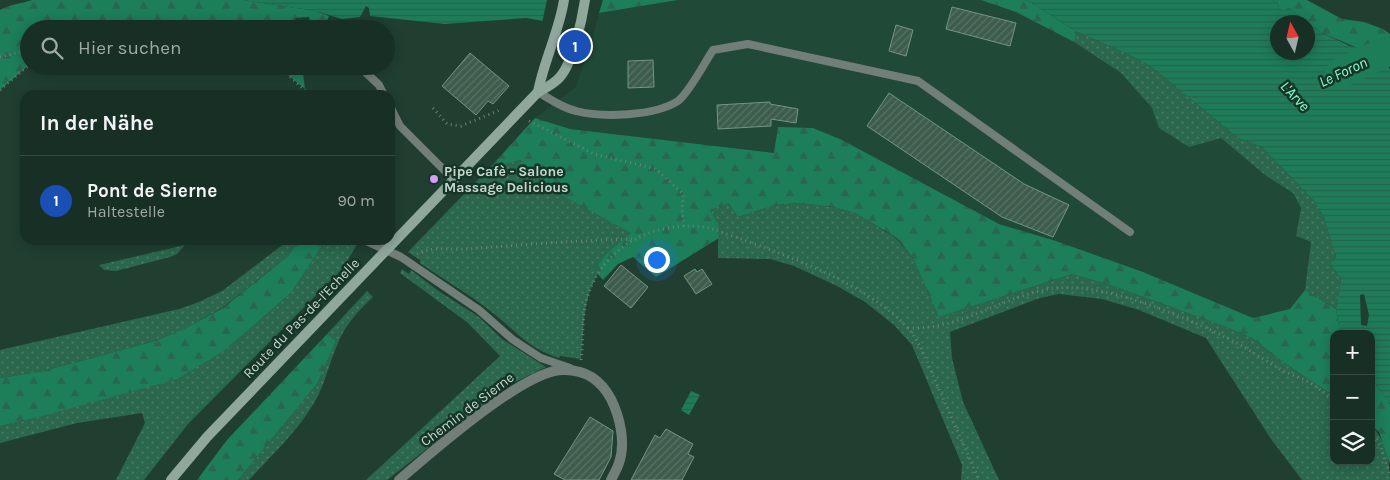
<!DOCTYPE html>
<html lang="de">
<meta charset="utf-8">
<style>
:root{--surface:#182f25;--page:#21372d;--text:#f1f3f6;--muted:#9fa9a7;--line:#364a42;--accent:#d89bf8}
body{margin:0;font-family:Karla,sans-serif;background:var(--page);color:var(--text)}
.controls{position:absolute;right:15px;bottom:15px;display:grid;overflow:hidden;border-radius:10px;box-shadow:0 2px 12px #0003}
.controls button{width:45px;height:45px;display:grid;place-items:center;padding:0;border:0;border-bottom:1px solid var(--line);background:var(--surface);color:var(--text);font:25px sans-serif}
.compass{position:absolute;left:1270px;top:15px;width:45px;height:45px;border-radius:50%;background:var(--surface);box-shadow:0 2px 12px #0003;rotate:352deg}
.you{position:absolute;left:656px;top:259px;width:18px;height:18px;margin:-12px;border:4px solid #fff;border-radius:50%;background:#1a73e8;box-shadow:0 0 0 8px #1a73e833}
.badge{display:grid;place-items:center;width:32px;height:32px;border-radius:50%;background:var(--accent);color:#fff;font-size:16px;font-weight:700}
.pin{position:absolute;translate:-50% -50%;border:2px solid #fff;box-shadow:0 1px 5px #0006}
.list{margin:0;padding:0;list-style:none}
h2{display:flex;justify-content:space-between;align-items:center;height:65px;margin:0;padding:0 20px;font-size:21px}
h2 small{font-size:16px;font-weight:400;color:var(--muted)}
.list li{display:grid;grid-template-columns:32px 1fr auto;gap:15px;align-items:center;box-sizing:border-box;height:90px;padding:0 20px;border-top:1px solid var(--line)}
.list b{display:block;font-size:19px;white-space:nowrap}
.list p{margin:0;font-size:16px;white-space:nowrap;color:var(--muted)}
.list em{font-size:16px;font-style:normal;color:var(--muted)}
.icon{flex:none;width:28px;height:28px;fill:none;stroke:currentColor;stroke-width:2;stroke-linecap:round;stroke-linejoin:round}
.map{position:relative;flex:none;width:1390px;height:480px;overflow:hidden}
.search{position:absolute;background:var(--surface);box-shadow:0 2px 12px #0003;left:20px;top:20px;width:375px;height:55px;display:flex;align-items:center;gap:12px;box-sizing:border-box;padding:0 18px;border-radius:28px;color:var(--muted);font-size:19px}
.panel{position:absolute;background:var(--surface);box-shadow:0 2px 12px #0003;left:20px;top:90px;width:375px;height:155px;border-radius:15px}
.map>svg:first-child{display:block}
.built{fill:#214938}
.grass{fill:url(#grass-dots)}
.forest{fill:url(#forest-firs)}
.water{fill:url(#water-rules);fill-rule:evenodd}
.pier{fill:#203f31}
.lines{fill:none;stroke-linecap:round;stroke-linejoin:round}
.river{stroke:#1d7d59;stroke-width:30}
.building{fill:url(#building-hatch);stroke:#739584}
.path{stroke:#6a8377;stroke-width:3;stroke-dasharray:1 4;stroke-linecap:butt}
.service{stroke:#717f78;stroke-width:8}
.minor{stroke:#717f78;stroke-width:10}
.secondary{stroke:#90a79b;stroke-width:10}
.poi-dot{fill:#d89bf8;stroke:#153527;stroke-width:2}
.labels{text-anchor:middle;stroke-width:5;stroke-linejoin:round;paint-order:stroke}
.poi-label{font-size:14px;font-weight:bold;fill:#c6d7ce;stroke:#153527;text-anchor:start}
.street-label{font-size:14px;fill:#c6d7ce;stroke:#153527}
.water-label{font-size:15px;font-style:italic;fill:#8afcca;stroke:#153527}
</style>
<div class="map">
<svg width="1390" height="480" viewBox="0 0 1390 480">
<defs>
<pattern id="grass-dots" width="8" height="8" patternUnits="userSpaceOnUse" patternTransform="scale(1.25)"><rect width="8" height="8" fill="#2a674d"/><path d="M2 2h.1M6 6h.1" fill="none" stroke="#477c65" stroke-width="1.8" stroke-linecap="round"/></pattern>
<pattern id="forest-firs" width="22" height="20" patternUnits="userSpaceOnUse" patternTransform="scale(1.25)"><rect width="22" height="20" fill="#1d7e5a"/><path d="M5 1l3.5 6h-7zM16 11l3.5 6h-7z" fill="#29654f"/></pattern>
<pattern id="water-rules" width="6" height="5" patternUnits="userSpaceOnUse" patternTransform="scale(1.25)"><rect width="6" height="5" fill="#1d7d59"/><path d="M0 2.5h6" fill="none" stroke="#2a624d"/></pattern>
<pattern id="building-hatch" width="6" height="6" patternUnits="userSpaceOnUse" patternTransform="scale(1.25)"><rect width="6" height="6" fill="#3c5c4c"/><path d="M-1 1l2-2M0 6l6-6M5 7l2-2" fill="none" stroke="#577365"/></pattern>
</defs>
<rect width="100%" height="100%" fill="#203f31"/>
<polygon class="built" points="678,0 981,0 1017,12 1074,42 1121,73 1152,108 1159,128 1221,138 1265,175 1293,193 1301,208 1296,235 1311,242 1305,290 1290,309 1253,318 1143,272 1056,241 999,224 842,140 774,153 570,129 535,118 576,87 578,80 590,48 599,13"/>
<g class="grass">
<polygon points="1077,32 1130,55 1153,68 1238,138 1262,147 1314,201 1324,217 1333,249 1336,255 1335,260 1330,263 1341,279 1336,309 1305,290 1311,242 1296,236 1301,208 1293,193 1265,175 1221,138 1189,147 1159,128 1152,108 1121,73 1074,42"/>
<path d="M520,160L563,196L632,233L606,254L595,269L598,274C582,299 584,330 581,359L560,356L559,358C528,348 518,333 493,313C471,295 444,280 420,263V260L408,252L496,161L503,165Z"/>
<path d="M730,202L738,217L775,205L798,203L833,207L855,213L896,238L913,258L939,317L1072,274L1116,287L1226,327L1252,338L1283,362L1334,396V461H1371V425C1385,439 1390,461 1390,480H1302L1271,439L1206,338L1139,310L1102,299L1059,294L1040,298L950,332L952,358L963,402L999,480H961L962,465L912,345L894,325L865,302L837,286L794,266L770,259L718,258V223L710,210Z"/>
<polygon points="289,240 300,240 288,256 222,308 188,327 155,341 44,371 0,378 0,350 179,309 199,302 222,291"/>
<polygon points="326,240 355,240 358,243 342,269 188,424 144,480 116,480 145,423 142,413 77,423 0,443 0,426 35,418 225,350 291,293"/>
<polygon points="185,245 177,254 170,257 116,271 104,270 99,265"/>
<polygon points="402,269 409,274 411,270 437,290 479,317 502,339 546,367 507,386 387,480 366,480 500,356 468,323 400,273"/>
<path d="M367,291L373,297C359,310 345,325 338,343C329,363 325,385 314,403C297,432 271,456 249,480H238L317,384L336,341L327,334Z"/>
</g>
<g class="forest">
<path d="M32,0H243L316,11L329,16L325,25L311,24L309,17L295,18L297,29H29V65L0,90V10C10,4 21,4 32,0Z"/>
<polygon points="603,0 678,0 599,13"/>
<polygon points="981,0 1027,0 1077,32 1074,42 1016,12"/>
<polygon points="1272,0 1307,0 1342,19 1364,22 1383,29 1390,34 1390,43 1375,53 1367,52 1320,32 1289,8 1284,11 1279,9 1278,3"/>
<polygon points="273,66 302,66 305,89 288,75"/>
<polygon points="535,118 570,129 774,153 778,127 813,128 842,140 999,224 1056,241 1143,272 1253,318 1290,309 1305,290 1336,309 1340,333 1342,334 1334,334 1334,396 1283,362 1252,338 1226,327 1116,287 1072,274 939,317 913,258 897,238 855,213 833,207 798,203 775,205 738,217 729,203 710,210 718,223 719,238 656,277 633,257 618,264 603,280 594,270 606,254 631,233 563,196 520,160 503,165 496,161"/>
<polygon points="300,240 326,240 291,293 225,350 177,379 35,418 0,426 0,378 44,371 155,341 188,327 223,308 288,256"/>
<polygon points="327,334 336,341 317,384 238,480 197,480 227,440"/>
<polygon points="1371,378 1390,404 1390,464 1379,432 1371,425"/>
</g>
<g class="water">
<polygon points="243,0 594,0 543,21 526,18 445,24 370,16 369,8 366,6 360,17 342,19 316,11"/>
<path d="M1027,0H1272L1278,3L1279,9L1284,11L1289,8L1320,32L1350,46L1360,48L1367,52L1375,53L1390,69V404L1371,378V334L1340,333L1336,309L1341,279L1330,263L1335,260L1336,255L1333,249L1324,217L1314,201L1262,147L1238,138L1153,68L1130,55L1077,32ZM1308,22V52H1278V22ZM1364,294L1369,315L1367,326L1361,325L1360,295Z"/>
<polygon points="691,391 700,395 689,415 681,410"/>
</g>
<polygon class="pier" points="547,0 597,0 595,2 542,23"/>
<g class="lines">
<polyline class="river" points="1341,73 1390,50"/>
</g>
<g class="building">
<polygon points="952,7 1016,23 1010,46 946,29"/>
<polygon points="896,25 913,30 906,56 889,51"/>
<polygon points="470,53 509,86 493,104 488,101 476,115 442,86"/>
<polygon points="653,60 654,87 628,88 628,61"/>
<polygon points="889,93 1024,184 1069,205 1053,237 1002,217 867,126"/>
<polygon points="770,102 770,104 798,109 796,123 771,119 771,126 718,129 717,105"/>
<polygon points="621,265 648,287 631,308 604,286"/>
<polygon points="695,269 697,272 702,269 712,284 696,294 684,276"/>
<polygon points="590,417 613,431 611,457 599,480 565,480 554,474"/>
<polygon points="666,429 693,444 688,454 694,457 682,480 631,480 655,435 660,438"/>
</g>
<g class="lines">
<g class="path">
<polyline points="101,29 136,29"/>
<polyline points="223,29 237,26 256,29"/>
<polyline points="0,57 29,50"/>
<polyline points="273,66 288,75 310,95"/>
<polyline points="0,90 29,65"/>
<polyline points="433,108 447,124 461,126 500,110"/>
<polyline points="529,121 594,154 656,169 683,194 682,213 684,226"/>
<path d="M417,254C431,246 450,250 466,249C522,245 578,240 634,239"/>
<path d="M908,328C915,328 923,328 930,327C972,321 1008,296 1049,289C1101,280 1186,317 1233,341C1248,349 1263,359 1278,368C1289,374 1302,378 1312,384C1320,389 1327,395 1334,400"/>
<path d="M581,360C584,339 581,315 588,295C606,243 658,219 710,228C771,250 862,279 907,327C912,332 916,340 920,346L979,480"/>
<polyline points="1371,431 1380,445 1390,475"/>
</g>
<g class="service">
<polyline points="359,66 379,85 384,95"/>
<path d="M538,92C550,99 562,108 576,111C602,118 655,116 678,101C689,93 705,62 713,50L748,44L918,81L1130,232"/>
<polyline points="390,106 400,126 453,179"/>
<polyline points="364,240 401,257 479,310 512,339 527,349 541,358 570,368"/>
</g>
<path class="minor" d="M399,480C431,453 523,371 562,370C585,369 601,380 611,399C620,417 626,443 619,463C617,469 614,474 611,480"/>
<g class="secondary">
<path d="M538,92C544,60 559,32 564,0"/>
<path d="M171,480L207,437L538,92C546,88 554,84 560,77C573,62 582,20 585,0"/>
</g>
</g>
<circle class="poi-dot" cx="434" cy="179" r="5"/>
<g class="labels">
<g class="poi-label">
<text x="444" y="176">Pipe Cafè - Salone<tspan x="444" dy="16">Massage Delicious</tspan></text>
</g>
<g class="street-label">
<text transform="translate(301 318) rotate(-46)" y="5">Route du Pas-de-l'Echelle</text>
<text transform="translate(467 409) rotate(-37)" y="5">Chemin de Sierne</text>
</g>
<g class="water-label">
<text transform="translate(1343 72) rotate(-25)" y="5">Le Foron</text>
<text transform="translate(1295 96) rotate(47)" y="5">L'Arve</text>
</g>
</g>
</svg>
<div class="controls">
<button>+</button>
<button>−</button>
<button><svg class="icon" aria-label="layers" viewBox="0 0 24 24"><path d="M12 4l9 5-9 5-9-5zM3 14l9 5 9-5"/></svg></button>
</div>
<svg class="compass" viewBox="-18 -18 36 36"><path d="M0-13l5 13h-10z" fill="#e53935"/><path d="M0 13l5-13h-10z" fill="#9fa9a7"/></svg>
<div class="you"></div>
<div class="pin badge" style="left:575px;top:46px;background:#1a4fb4">1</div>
<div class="search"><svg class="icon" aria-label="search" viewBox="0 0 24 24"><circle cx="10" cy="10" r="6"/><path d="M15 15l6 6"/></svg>Hier suchen</div>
<section class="panel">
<h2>In der Nähe<small></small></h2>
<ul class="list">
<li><span class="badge" style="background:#1a4fb4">1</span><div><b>Pont de Sierne</b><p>Haltestelle</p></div><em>90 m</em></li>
</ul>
</section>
</div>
